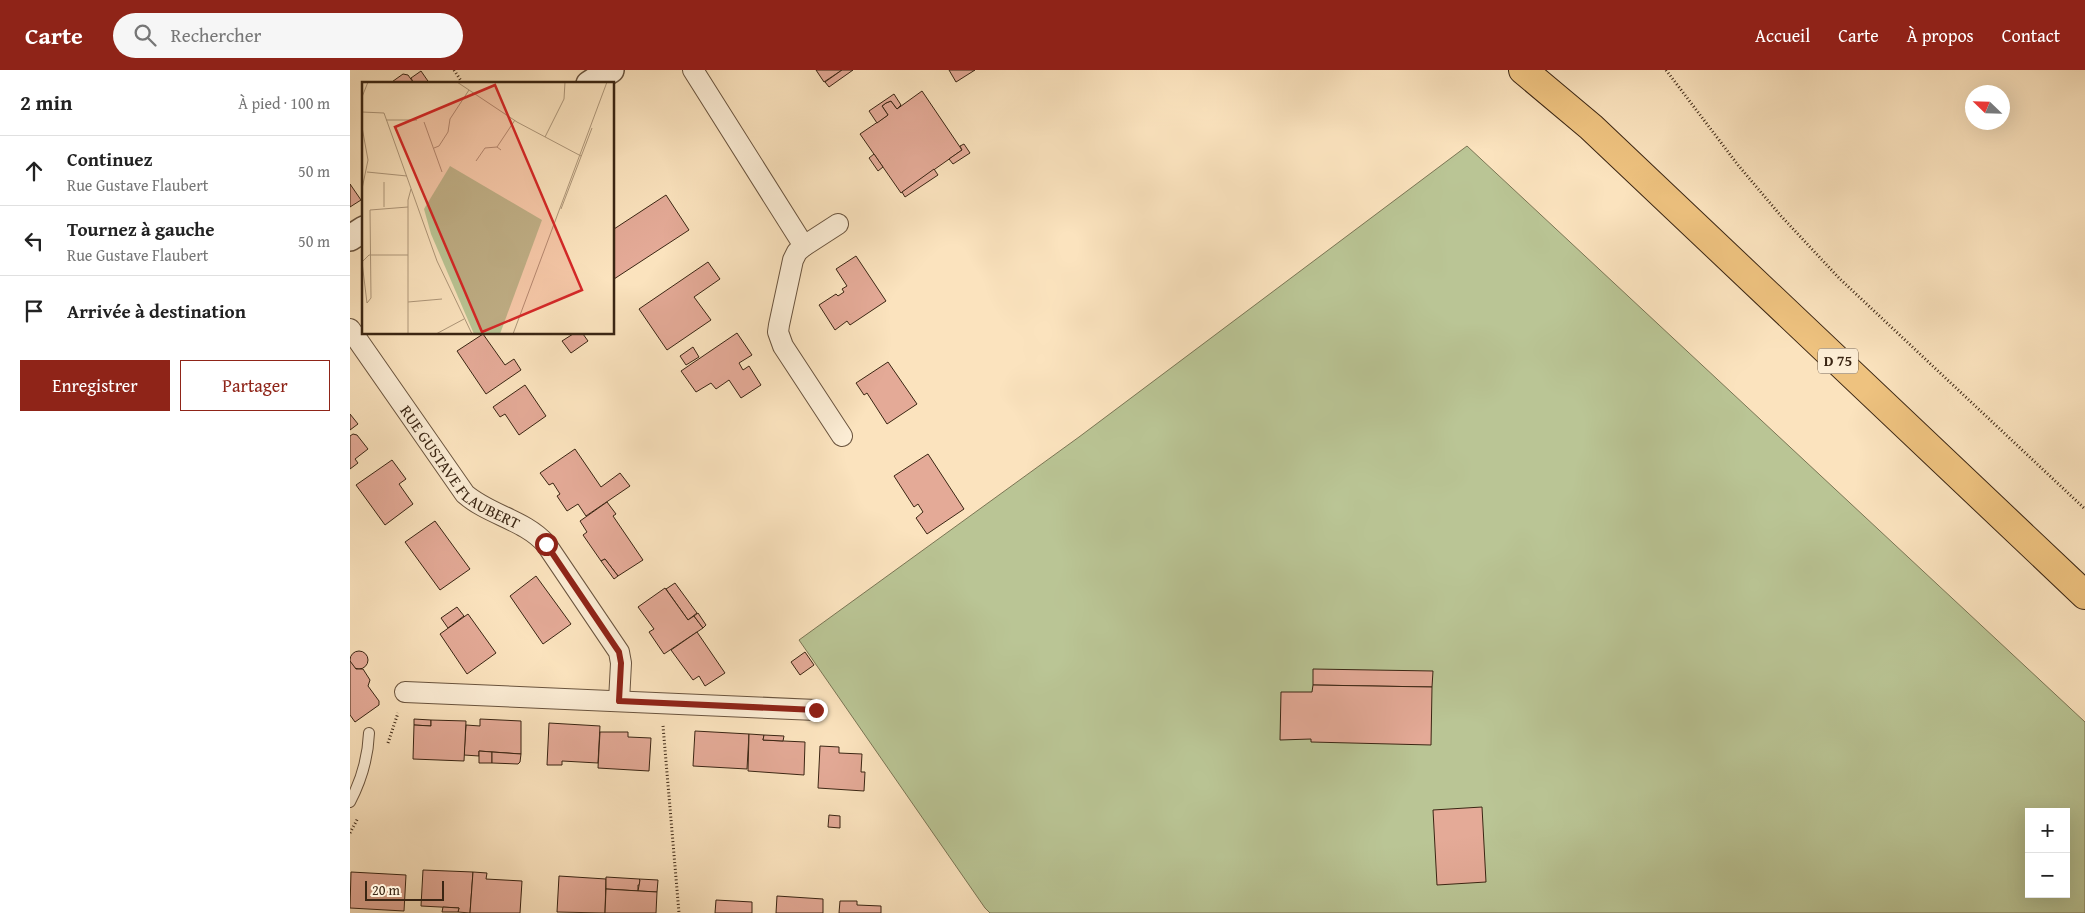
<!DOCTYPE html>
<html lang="fr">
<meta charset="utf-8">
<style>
:root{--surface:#fff;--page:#f6f6f6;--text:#222;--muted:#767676;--line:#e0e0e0;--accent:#8f2418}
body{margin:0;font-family:"Gentium Book Plus",serif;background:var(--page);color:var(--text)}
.controls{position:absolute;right:15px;bottom:15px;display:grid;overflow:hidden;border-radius:0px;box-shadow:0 5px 20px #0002}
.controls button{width:45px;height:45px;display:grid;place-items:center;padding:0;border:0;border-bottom:1px solid var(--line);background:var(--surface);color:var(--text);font:25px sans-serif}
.compass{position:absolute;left:1615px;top:15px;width:45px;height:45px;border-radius:50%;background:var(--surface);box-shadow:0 5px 20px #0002;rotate:293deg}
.scale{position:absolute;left:15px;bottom:12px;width:79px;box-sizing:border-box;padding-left:5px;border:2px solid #3a2513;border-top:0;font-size:14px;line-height:18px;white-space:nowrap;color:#3a2513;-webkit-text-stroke:4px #fcedd5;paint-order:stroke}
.stop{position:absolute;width:15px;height:15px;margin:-11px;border:4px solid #8f2418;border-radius:50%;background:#fff}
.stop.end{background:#8f2418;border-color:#fff;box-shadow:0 1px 5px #0008}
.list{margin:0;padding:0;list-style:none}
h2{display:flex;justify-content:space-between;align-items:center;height:65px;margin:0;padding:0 20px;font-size:21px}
h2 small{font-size:16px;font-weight:400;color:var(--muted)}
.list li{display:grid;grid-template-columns:32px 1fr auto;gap:15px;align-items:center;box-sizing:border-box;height:70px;padding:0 20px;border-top:1px solid var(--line)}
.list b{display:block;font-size:19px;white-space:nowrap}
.list p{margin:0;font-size:16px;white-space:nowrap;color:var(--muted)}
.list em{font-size:16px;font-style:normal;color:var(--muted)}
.actions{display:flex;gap:10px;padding:15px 20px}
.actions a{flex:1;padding:11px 0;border:1px solid var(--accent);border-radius:0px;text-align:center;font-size:18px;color:var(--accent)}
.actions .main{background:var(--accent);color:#fff}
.icon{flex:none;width:28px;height:28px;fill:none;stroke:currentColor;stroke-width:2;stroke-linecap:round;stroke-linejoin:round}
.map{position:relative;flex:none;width:1735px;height:843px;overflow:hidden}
header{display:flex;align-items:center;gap:30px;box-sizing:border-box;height:70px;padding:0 25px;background:var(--accent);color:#fff}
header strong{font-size:24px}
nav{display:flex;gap:28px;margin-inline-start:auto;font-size:18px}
.search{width:350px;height:45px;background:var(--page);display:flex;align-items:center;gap:12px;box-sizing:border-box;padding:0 18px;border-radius:28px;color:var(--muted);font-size:19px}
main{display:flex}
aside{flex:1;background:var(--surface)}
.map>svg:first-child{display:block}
.green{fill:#bac595;stroke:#7a7554;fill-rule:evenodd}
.building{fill:#e4aa97;stroke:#3a2513}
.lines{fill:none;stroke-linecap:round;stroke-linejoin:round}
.service-casing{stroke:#6a543e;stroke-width:12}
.minor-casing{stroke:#6a543e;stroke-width:22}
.tertiary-casing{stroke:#6a543e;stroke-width:28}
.primary-casing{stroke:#3a2513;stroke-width:30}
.path{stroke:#3a2513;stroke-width:3;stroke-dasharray:1 2.5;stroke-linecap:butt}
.service{stroke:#fcedd5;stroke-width:10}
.minor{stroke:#fcedd5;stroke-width:20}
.tertiary{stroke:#fcedd5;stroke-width:25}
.primary{stroke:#eec27f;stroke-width:28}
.route{stroke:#8f2418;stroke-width:6}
.labels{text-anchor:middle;stroke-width:5;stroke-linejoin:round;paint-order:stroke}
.shield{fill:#fcedd5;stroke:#74614d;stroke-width:1}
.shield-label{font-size:15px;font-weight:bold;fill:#3a2513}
.street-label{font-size:16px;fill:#3a2513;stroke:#fcedd5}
.inset-road{fill:none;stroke:#ae977a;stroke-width:1}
.view{fill:#d62828;fill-opacity:0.15;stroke:#d62828;stroke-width:2.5}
.inset-edge{fill:none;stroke:#3a2513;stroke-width:2.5}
</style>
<header>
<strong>Carte</strong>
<div class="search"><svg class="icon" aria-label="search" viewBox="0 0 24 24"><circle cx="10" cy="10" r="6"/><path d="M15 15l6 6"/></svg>Rechercher</div>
<nav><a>Accueil</a><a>Carte</a><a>À propos</a><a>Contact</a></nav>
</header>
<main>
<aside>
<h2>2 min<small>À pied · 100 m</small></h2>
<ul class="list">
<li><svg class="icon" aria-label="ahead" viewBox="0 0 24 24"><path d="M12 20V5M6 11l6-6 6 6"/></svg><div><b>Continuez</b><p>Rue Gustave Flaubert</p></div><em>50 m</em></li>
<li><svg class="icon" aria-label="left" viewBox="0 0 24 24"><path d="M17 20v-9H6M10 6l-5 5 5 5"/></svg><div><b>Tournez à gauche</b><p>Rue Gustave Flaubert</p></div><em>50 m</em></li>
<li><svg class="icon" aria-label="arrive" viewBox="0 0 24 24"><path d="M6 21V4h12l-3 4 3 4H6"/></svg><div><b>Arrivée à destination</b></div></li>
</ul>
<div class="actions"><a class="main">Enregistrer</a><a>Partager</a></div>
</aside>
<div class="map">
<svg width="1735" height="843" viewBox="0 0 1735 843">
<rect width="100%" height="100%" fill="#fbe3be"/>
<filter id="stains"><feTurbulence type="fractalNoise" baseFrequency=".004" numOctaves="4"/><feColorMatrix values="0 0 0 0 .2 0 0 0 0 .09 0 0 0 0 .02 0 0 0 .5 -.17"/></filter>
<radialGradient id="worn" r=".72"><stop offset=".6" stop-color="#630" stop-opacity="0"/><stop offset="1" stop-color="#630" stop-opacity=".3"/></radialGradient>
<path class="green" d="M1117,76L1735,652V843H640L635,838L449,570L729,367ZM1679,742H1716V824H1679Z"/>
<g class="building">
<polygon points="466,0 492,0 474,12"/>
<polygon points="492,0 503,0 479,17 475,12"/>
<polygon points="599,0 625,0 606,12"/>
<polygon points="71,1 80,14 60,14 63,12 61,8"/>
<polygon points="53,4 58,5 63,12 60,14 39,14"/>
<polygon points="572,21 612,80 551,123 510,64 538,45 532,36 536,33 541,31 547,39"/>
<polygon points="544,24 551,35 547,39 541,31 536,33 532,36 538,45 527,53 519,41"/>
<polygon points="614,74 620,83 603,94 599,89 612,80 610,76"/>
<polygon points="524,84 533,97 528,101 519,88"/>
<polygon points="584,99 588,105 555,127 552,122"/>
<polygon points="0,114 11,130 0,137"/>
<polygon points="316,125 339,160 264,209 264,159"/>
<polygon points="506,186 536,231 500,255 497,251 485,260 469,235 486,224 488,226 494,222 492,219 497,216 486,199"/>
<polygon points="358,192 370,209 344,227 361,250 317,280 289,239"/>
<polygon points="387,263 402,285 389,293 393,300 399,296 411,315 391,328 379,310 366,319 361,313 346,322 331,301"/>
<polygon points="133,264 155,295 164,289 171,300 136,324 107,281"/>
<polygon points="223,264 233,264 238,271 221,283 212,271"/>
<polygon points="343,277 349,287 336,295 330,286"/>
<polygon points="538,292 567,334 537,354 517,323 514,325 506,313"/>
<polygon points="175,315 196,346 169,365 155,344 150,347 143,337"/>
<polygon points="0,344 8,354 0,360"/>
<polygon points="3,364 7,365 18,379 5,389 8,393 0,399 0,366"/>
<polygon points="225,379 251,417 270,403 280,416 236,446 228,434 217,441 207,426 210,424 203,413 199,415 190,403"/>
<polygon points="578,384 614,439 577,464 566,448 573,442 568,434 564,437 544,406"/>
<polygon points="42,390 56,409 49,414 63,434 35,455 6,415"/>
<polygon points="257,432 266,444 263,446 293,490 268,506 255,489 251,491 233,465 237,462 230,451"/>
<polygon points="85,451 120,499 90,520 55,472"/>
<polygon points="255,489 268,506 264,509 251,491"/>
<polygon points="186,506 221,554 193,574 160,526"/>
<polygon points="325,513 347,543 338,550 316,519"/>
<polygon points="315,518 338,550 344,546 353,558 314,584 299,562 304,559 288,537"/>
<polygon points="107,537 114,546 98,558 91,548"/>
<polygon points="348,543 356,555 353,558 344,546"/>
<polygon points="118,544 146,583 117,604 90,564"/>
<polygon points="347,562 375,603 355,616 349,606 343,610 321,580"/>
<circle cx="9" cy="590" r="9"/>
<polygon points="455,582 464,595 450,605 441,592"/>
<polygon points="0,591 6,599 13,599 20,610 18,616 29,631 29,635 5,652 0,645"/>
<polygon points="963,599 1083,601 1082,617 963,615"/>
<polygon points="963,615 1082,617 1081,675 961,672 961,669 930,670 931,622 962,622"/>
<polygon points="64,649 81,650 81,656 64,655"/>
<polygon points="130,649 171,651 171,684 129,681 129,686 114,685 116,655 130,656"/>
<polygon points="81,650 116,651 114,691 63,689 64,655 81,656"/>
<polygon points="199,653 250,656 248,693 212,691 212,695 197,695"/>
<polygon points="345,661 399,664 397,699 343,696"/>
<polygon points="250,662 278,662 278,667 301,668 299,701 248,698"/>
<polygon points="399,664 414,665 413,670 455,672 454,705 398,701"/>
<polygon points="414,665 434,666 433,671 413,670"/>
<polygon points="470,676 489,677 489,683 512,684 511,702 515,702 514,721 468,718"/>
<polygon points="129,681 142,682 142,693 129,693"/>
<polygon points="142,682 171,684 170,692 168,694 142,693"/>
<polygon points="1132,737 1136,812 1087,815 1083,740"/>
<polygon points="479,745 490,746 490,758 478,757"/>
<polygon points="73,800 123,802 120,843 108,842 109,838 71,836"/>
<polygon points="1,802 56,805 54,841 0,838"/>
<polygon points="123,802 137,803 136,809 172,811 170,843 120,843"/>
<polygon points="209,806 256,809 255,843 207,842"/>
<polygon points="256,807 289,809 290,810 290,815 288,815 288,821 256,819"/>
<polygon points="289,809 308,810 307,822 288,821 290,810"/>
<polygon points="256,819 307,822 306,843 255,843"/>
<polygon points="427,826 473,829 473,843 426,843"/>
<polygon points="366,830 402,832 402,843 365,843"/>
<polygon points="490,831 507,831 507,835 531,836 531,843 489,843"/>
<polygon points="93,837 109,838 108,842 92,842"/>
</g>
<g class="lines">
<defs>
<path id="service" d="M0,732C12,709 18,688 19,663"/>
<g id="minor">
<polyline points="343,0 454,176 488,154"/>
<polyline points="454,176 447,182 443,190 429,255 428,262 433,276 492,366"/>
<path id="s1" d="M0,259L115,424C139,445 175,450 196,474L269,582L271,593L269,631"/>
<polyline points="55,622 466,640"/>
</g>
<g id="tertiary">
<polyline points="239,14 261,0"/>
<polyline points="0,168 14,159"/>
</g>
<polyline id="primary" points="1173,0 1241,57 1735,525"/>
</defs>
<use href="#service" class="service-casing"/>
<use href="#minor" class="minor-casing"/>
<use href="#tertiary" class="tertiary-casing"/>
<use href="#primary" class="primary-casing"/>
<g class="path">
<polyline points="104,0 113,14"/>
<polyline points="1316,0 1388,95 1431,146 1489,208 1735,439"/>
<polyline points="313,656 329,843"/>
<polyline points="38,673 48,643"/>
<polyline points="0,763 8,748"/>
</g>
<use href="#service" class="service"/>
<use href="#minor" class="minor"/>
<use href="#tertiary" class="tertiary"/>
<use href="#primary" class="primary"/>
</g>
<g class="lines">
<polyline class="route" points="196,474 269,582 271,593 269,631 466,640"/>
</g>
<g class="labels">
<rect class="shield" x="1468" y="278.5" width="40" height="25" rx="4"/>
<g class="shield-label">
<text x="1488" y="296">D 75</text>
</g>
<g class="street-label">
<text dy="6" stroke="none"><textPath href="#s1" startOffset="179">RUE GUSTAVE FLAUBERT</textPath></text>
</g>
</g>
<g transform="translate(12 12)">
<rect width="252" height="252" fill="#fbe3be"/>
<path d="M88,84L180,138L138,252H112L69,152L62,127Z" fill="#bac595"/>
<path class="inset-road" d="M95,0L155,40L219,74M0,15L6,0M0,30L22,31L75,179L110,252M24,38H55M62,40L80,90M0,45L6,78L0,107M183,55L202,17L203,0M72,66L77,64L86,50L88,37L107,8M139,68L135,65L153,38M114,79L123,66L135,65M5,90L45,94M22,100V125M199,127L230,46M7,173L0,180L5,221L9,216L8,128L46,125M7,173H46M46,220L80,217M46,252V118L49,107M74,252L102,237M151,252L245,0"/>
<path class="view" d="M133,3L220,208L120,250L33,45Z"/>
<rect width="252" height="252" class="inset-edge"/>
</g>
<rect width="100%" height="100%" filter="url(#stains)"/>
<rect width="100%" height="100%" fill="url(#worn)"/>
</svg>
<div class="controls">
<button>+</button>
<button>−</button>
</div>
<svg class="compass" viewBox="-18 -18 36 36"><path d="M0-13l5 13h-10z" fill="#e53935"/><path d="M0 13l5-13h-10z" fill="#767676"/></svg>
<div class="scale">20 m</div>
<div class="stop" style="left:196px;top:474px"></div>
<div class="stop end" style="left:466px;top:640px"></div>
</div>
</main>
